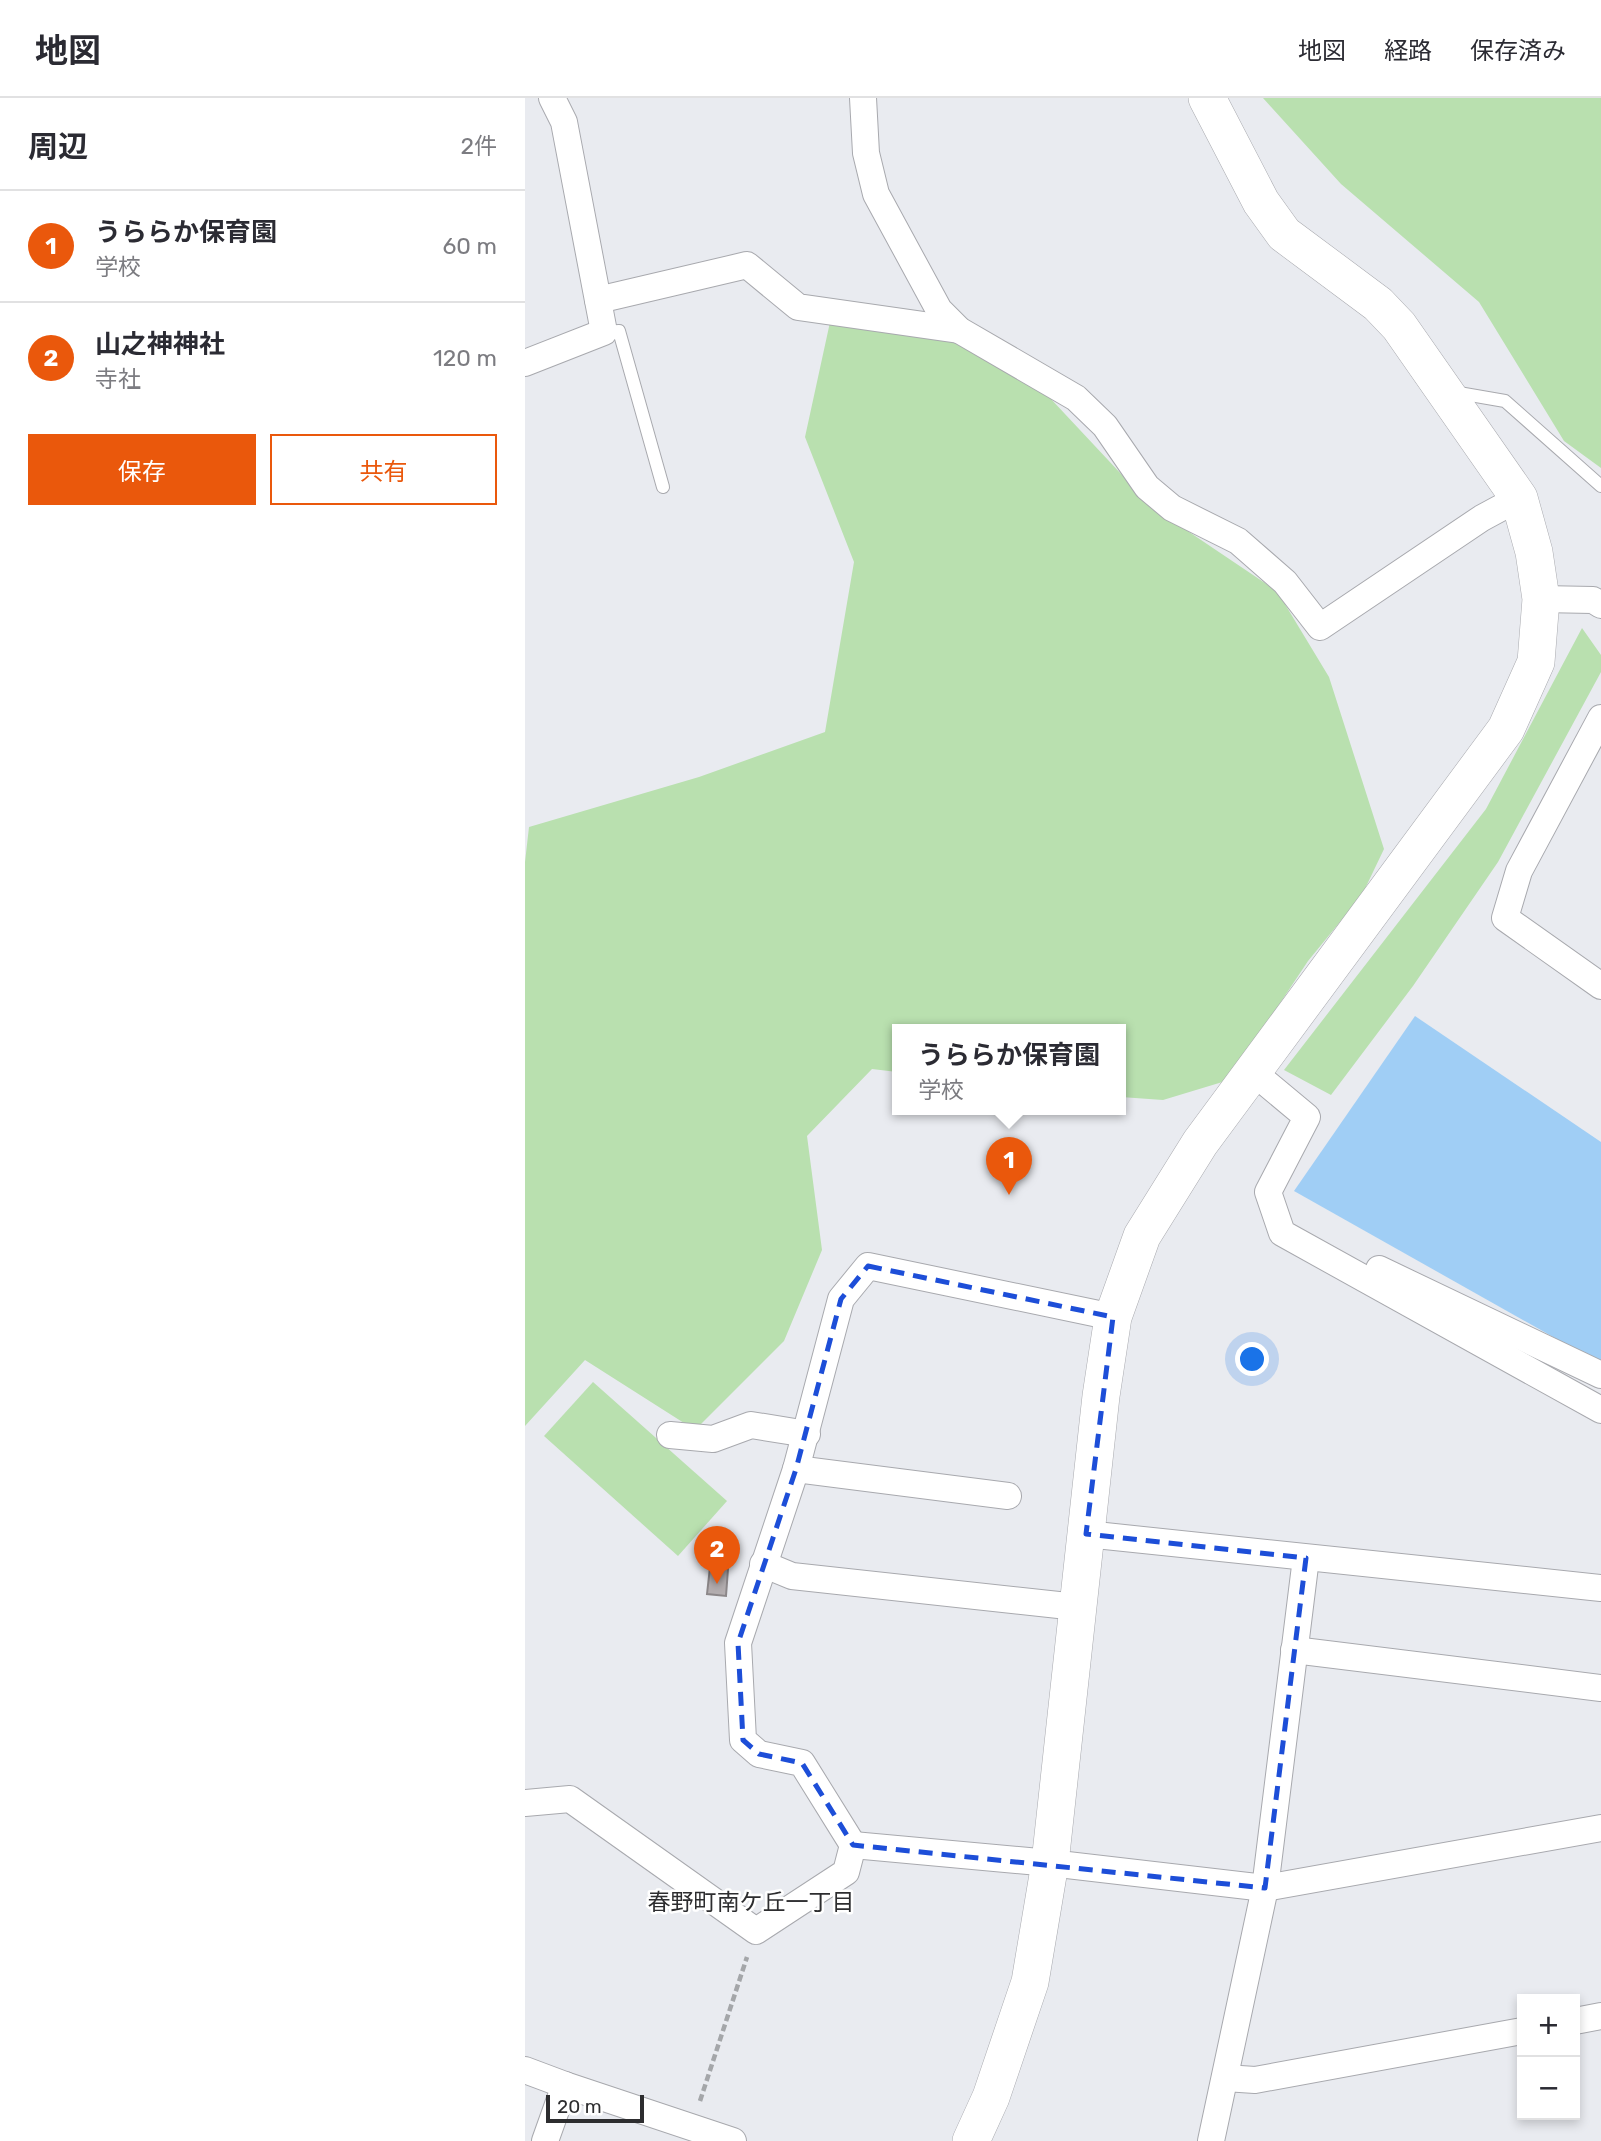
<!DOCTYPE html>
<html lang="ja">
<meta charset="utf-8">
<style>
:root{--surface:#fff;--page:#f2f2f3;--text:#2b2b33;--muted:#7c7c81;--line:#e1e1e2;--accent:#ea580c}
body{margin:0;font-family:Rubik,"Noto Sans JP",sans-serif;background:var(--page);color:var(--text)}
.controls{position:absolute;right:21px;bottom:21px;display:grid;overflow:hidden;border-radius:0px;box-shadow:0 4px 10px #0003}
.controls button{width:63px;height:63px;display:grid;place-items:center;padding:0;border:0;border-bottom:2px solid var(--line);background:var(--surface);color:var(--text);font:35px sans-serif}
.scale{position:absolute;left:21px;bottom:18px;width:98px;box-sizing:border-box;padding-left:7px;border:4px solid #2d2d2f;border-top:0;font-size:19px;line-height:24px;white-space:nowrap;color:#2d2d2f;-webkit-text-stroke:5px #fff;paint-order:stroke}
.you{position:absolute;left:728px;top:1262px;width:24px;height:24px;margin:-18px;border:5px solid #fff;border-radius:50%;background:#1a73e8;box-shadow:0 0 0 10px #1a73e833}
.badge{display:grid;place-items:center;width:46px;height:46px;border-radius:50%;background:var(--accent);color:#fff;font-size:23px;font-weight:700}
.pin{position:absolute;translate:-50% -58px;filter:drop-shadow(0 2px 4px #0008)}
.pin::after{content:'';position:absolute;top:37px;width:24px;height:21px;background:inherit;clip-path:polygon(0 0,100% 0,50% 100%)}
.popup{position:absolute;left:367px;top:926px;width:234px;height:91px;box-sizing:border-box;display:grid;place-content:center;border-radius:0px;background:var(--surface);filter:drop-shadow(0 2px 5px #0005);font-size:23px;white-space:nowrap;color:var(--muted)}
.popup b{font-size:26px;color:var(--text)}
.popup::after{content:'';position:absolute;left:50%;top:100%;margin-left:-14px;border:14px solid transparent;border-top-color:var(--surface)}
.list{margin:0;padding:0;list-style:none}
h2{display:flex;justify-content:space-between;align-items:center;height:91px;margin:0;padding:0 28px;font-size:30px}
h2 small{font-size:23px;font-weight:400;color:var(--muted)}
.list li{display:grid;grid-template-columns:46px 1fr auto;gap:21px;align-items:center;box-sizing:border-box;height:112px;padding:0 28px;border-top:2px solid var(--line)}
.list b{display:block;font-size:26px;white-space:nowrap}
.list p{margin:0;font-size:23px;white-space:nowrap;color:var(--muted)}
.list em{font-size:23px;font-style:normal;color:var(--muted)}
.actions{display:flex;gap:14px;padding:21px 28px}
.actions a{flex:1;padding:16px 0;border:2px solid var(--accent);border-radius:0px;text-align:center;font-size:24px;color:var(--accent)}
.actions .main{background:var(--accent);color:#fff}
.map{position:relative;flex:none;width:1076px;height:2043px;overflow:hidden}
header{display:flex;align-items:center;gap:42px;box-sizing:border-box;height:98px;padding:0 35px;background:var(--surface);border-bottom:2px solid var(--line)}
header strong{font-size:33px}
nav{display:flex;gap:38px;margin-inline-start:auto;font-size:24px}
main{display:flex}
aside{flex:1;background:var(--surface)}
.map>svg:first-child{display:block}
.green{fill:#b9e0af}
.water{fill:#a0cef5}
.building{fill:#b4aeb0;stroke:#8c8789;stroke-width:2}
.lines{fill:none;stroke-linecap:round;stroke-linejoin:round}
.lane-casing{stroke:#a8a9ae;stroke-width:14}
.street-casing{stroke:#a8a9ae;stroke-width:28}
.secondary-casing{stroke:#a8a9ae;stroke-width:38}
.path{stroke:#a4a6a9;stroke-width:4.5;stroke-dasharray:7 3.5;stroke-linecap:butt}
.lane{stroke:#fff;stroke-width:12}
.street{stroke:#fff;stroke-width:26}
.secondary{stroke:#fff;stroke-width:37}
.marked{fill:none;stroke:#1d4ed8;stroke-width:5;stroke-dasharray:14 9;stroke-linejoin:round}
.labels{text-anchor:middle;stroke-width:5;stroke-linejoin:round;paint-order:stroke}
.neighbourhood-label{font-size:23px;fill:#2d2d2f;stroke:#fff}
</style>
<header>
<strong>地図</strong>
<nav><a>地図</a><a>経路</a><a>保存済み</a></nav>
</header>
<main>
<aside>
<h2>周辺<small>2件</small></h2>
<ul class="list">
<li><span class="badge">1</span><div><b>うららか保育園</b><p>学校</p></div><em>60 m</em></li>
<li><span class="badge">2</span><div><b>山之神神社</b><p>寺社</p></div><em>120 m</em></li>
</ul>
<div class="actions"><a class="main">保存</a><a>共有</a></div>
</aside>
<div class="map">
<svg width="1076" height="2043" viewBox="0 0 1076 2043">
<rect width="100%" height="100%" fill="#e9ebf0"/>
<g class="green">
<polygon points="738,0 1076,0 1076,370 1039,343 954,204 816,86"/>
<polygon points="307,215 397,227 511,285 627,409 752,493 804,579 859,751 837,797 783,863 704,982 638,1002 596,999 596,931 372,931 372,974 347,971 282,1038 297,1152 259,1243 170,1332 60,1262 0,1328 0,764 4,729 174,679 300,634 329,464 280,339"/>
<polygon points="1057,530 1076,557 1076,574 973,764 888,888 806,997 759,972 961,711"/>
<polygon points="68,1284 202,1403 153,1458 19,1338"/>
</g>
<polygon class="water" points="890,918 1076,1044 1076,1266 769,1093"/>
<polygon class="building" points="185,1469 203,1471 201,1498 182,1496"/>
<g class="lines">
<defs>
<g id="lane">
<polyline points="79,234 94,233 138,389"/>
<polyline points="928,294 980,303 1076,388"/>
</g>
<g id="street">
<polyline points="338,0 341,55 351,96 414,212 434,232 551,300 580,328 622,389 647,410 713,443 760,484 795,529 957,420 994,400"/>
<polyline points="73,202 222,167 273,209 434,232"/>
<polyline points="0,265 79,234 39,24 27,0"/>
<polyline points="1016,501 1068,502 1076,507"/>
<polyline points="1076,620 994,773 980,820 1076,888"/>
<polyline points="728,974 782,1019 743,1094 757,1135 1076,1312"/>
<polyline points="854,1171 1076,1277"/>
<polyline points="145,1337 188,1341 226,1327 282,1336"/>
<polyline points="271,1371 483,1398"/>
<polyline points="561,1436 1076,1490"/>
<polyline points="238,1466 267,1478 552,1509"/>
<polyline points="769,1552 1076,1590"/>
<polyline points="0,1705 45,1701 231,1833 321,1774 328,1747 277,1665 234,1656 218,1642 213,1545 271,1371 316,1201 343,1168 588,1219"/>
<polyline points="328,1747 525,1765 740,1790 1076,1730"/>
<polyline points="1050,1923 1076,1918"/>
<polyline points="0,1972 40,1987 208,2043"/>
<polyline points="700,1980 730,1982 997,1933"/>
<polyline points="20,2043 40,1987"/>
<polyline points="686,2043 740,1790 781,1460"/>
</g>
<polyline id="secondary" points="446,2043 466,1999 505,1884 525,1765 576,1298 588,1219 617,1138 675,1045 981,631 1011,564 1016,501 1009,454 994,400 874,228 853,206 759,136 736,104 682,0"/>
</defs>
<use href="#lane" class="lane-casing"/>
<use href="#street" class="street-casing"/>
<use href="#secondary" class="secondary-casing"/>
<polyline class="path" points="175,2003 222,1859"/>
<use href="#lane" class="lane"/>
<use href="#street" class="street"/>
<use href="#secondary" class="secondary"/>
</g>
<path class="marked" d="M343,1168L588,1219L561,1436L781,1460L740,1790L328,1747L277,1665L234,1656L218,1642L213,1545L271,1371L316,1201Z"/>
<g class="labels">
<g class="neighbourhood-label">
<text x="226" y="1812">春野町南ケ丘一丁目</text>
</g>
</g>
</svg>
<div class="controls">
<button>+</button>
<button>−</button>
</div>
<div class="scale">20 m</div>
<div class="you"></div>
<div class="pin badge" style="left:484px;top:1097px">1</div>
<div class="popup"><b>うららか保育園</b>学校</div>
<div class="pin badge" style="left:192px;top:1486px">2</div>
</div>
</main>
